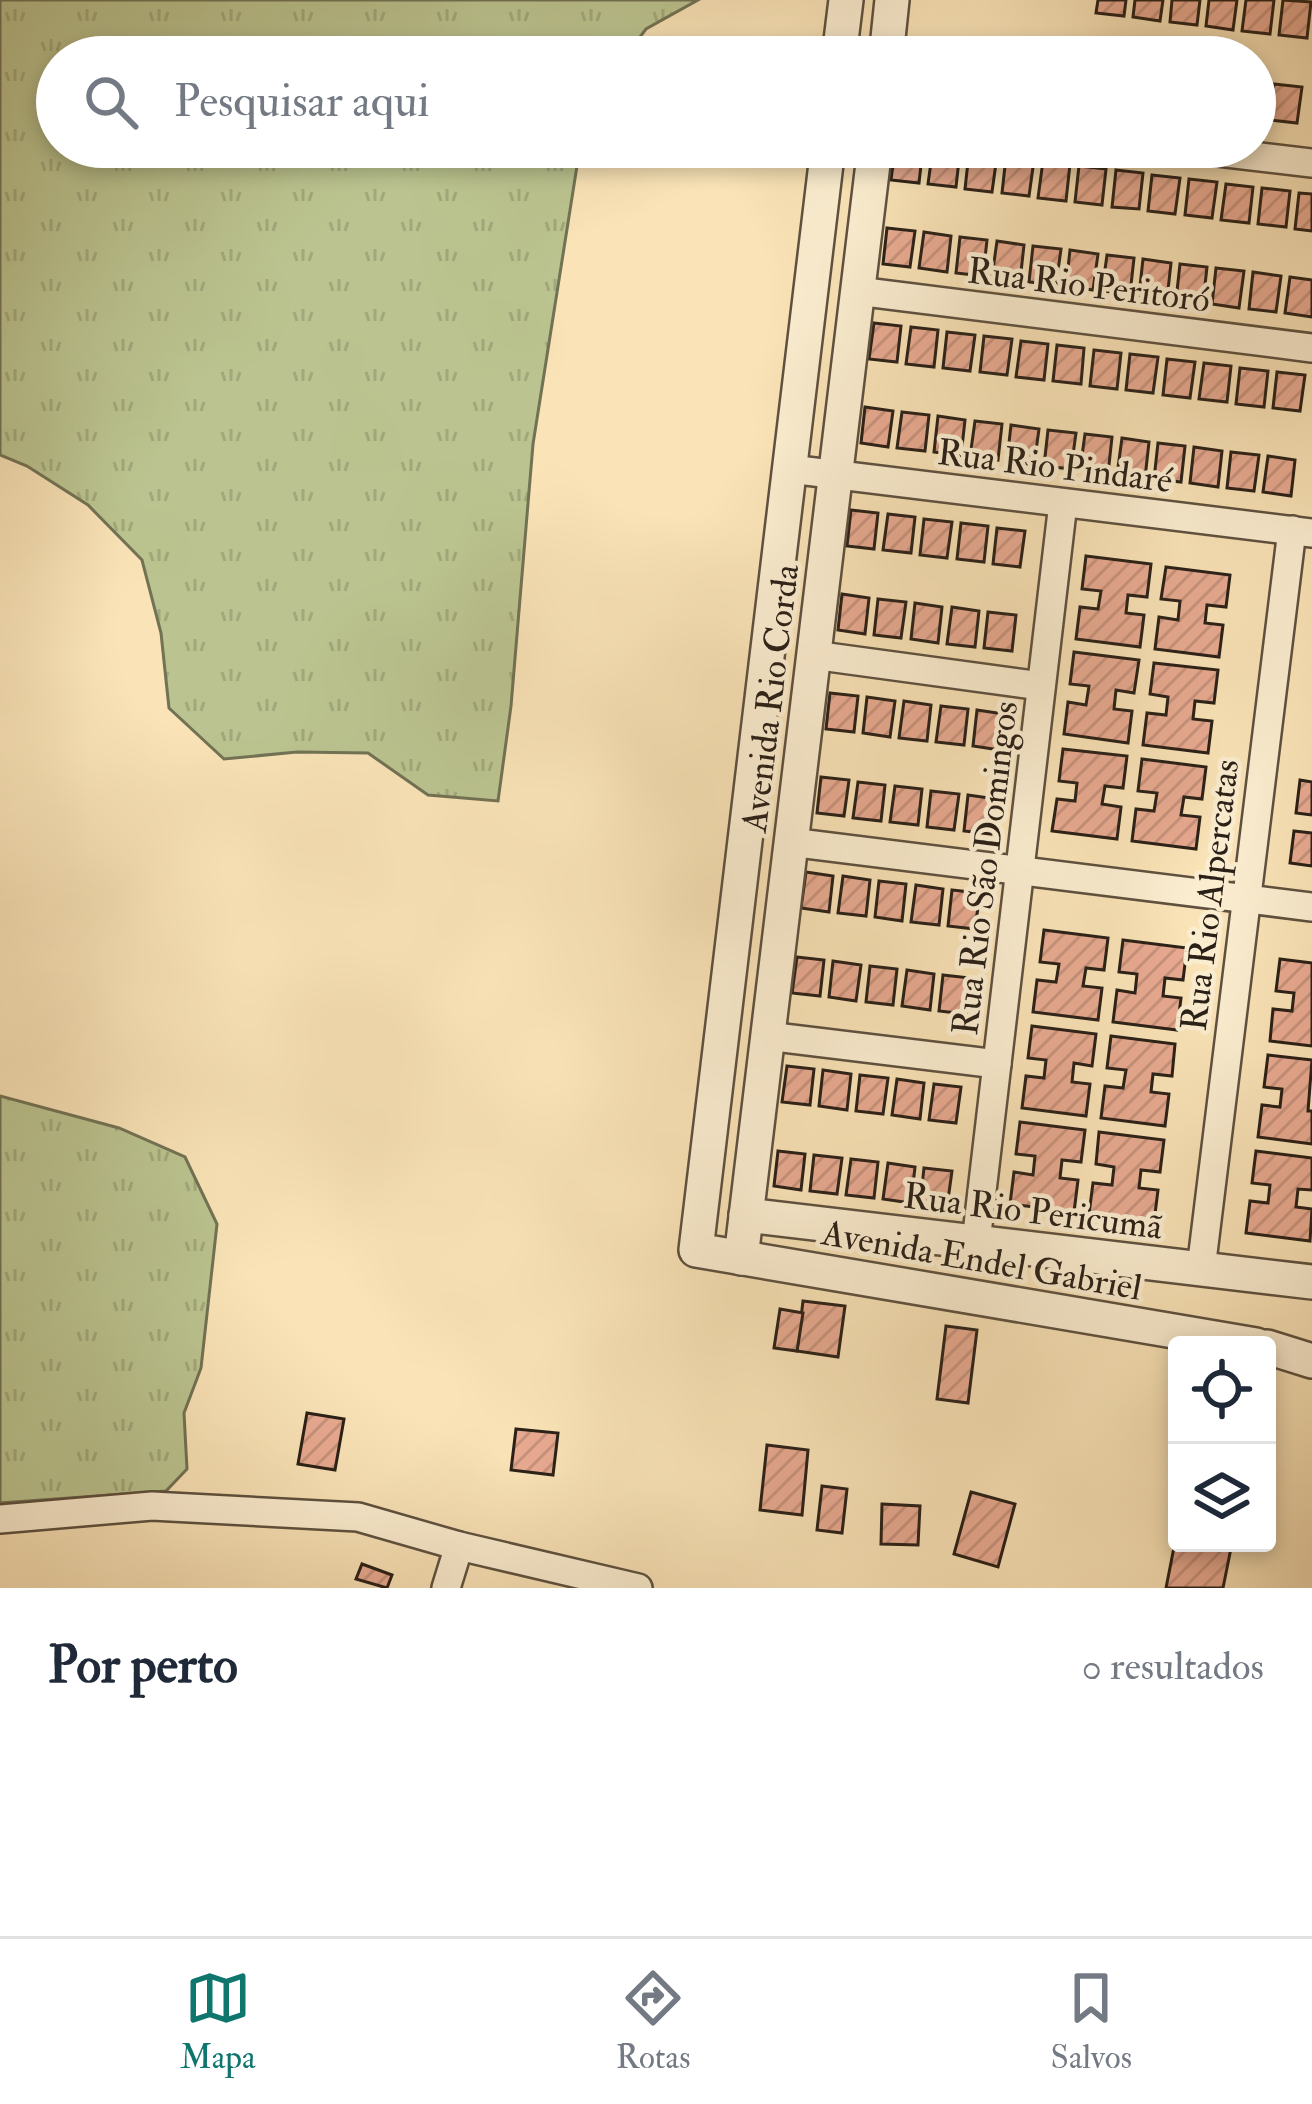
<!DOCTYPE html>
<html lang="pt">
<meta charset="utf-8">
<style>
:root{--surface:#fff;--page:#f2f2f3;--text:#1f2937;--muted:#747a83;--line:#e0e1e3;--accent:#0f766e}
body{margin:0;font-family:"IM FELL Double Pica",serif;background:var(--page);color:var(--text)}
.controls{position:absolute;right:36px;bottom:36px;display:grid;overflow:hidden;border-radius:12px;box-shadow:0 6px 18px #0003}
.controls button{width:108px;height:108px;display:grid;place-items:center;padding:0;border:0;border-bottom:3px solid var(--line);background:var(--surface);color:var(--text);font:60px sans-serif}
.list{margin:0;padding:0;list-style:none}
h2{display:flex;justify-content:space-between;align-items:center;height:156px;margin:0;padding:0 48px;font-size:51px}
h2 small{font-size:39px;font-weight:400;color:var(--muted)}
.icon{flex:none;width:66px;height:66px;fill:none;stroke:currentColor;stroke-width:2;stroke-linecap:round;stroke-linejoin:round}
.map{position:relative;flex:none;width:1312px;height:1588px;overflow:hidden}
.search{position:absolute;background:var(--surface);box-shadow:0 6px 18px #0003;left:36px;right:36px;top:36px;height:132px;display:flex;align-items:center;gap:30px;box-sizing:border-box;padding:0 42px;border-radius:66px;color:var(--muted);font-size:45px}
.sheet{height:348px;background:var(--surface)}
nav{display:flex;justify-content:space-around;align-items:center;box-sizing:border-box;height:168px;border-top:3px solid var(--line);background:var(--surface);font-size:33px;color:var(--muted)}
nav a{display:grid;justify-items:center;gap:6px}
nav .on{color:var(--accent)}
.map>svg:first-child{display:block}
.grass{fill:url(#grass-tufts);stroke:#727254;stroke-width:3}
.building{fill:url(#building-hatch);stroke:#2a2017;stroke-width:3}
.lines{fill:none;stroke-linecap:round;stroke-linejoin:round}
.minor-casing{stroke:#5e513f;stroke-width:32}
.tertiary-casing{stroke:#5e513f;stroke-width:38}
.minor{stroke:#fbedd0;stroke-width:27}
.tertiary{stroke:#fbedd0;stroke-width:33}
.labels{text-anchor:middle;stroke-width:9;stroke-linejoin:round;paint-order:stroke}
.street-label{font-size:36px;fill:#2a2017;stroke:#fbedd0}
</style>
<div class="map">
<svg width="1312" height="1588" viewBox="0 0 1312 1588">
<defs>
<pattern id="grass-tufts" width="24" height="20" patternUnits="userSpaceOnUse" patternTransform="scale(3)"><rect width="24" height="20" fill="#bbc490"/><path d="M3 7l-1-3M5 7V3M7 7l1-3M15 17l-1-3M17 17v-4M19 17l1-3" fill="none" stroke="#a1a87b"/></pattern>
<pattern id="building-hatch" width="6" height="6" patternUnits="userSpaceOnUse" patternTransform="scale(3)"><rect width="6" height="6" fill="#e8aa91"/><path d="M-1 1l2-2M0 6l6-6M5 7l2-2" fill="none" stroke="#c7927c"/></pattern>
</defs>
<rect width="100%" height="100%" fill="#f9e3b7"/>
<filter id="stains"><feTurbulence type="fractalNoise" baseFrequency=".00167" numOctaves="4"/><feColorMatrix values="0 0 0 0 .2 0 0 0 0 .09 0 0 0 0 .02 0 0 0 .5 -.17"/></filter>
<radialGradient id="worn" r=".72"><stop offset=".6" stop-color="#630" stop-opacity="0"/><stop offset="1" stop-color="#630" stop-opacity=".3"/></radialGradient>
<g class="grass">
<polygon points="0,0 698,0 646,29 625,57 57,57 57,147 580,147 533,444 511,706 498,801 428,795 368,753 297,752 224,759 169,708 161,633 142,560 88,505 27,466 0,455"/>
<polygon points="0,1096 119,1128 185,1157 217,1224 201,1368 184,1413 187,1469 166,1491 0,1503"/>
</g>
<g class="building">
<polygon points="1098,0 1126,0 1124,16 1096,13"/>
<polygon points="1135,0 1163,0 1160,21 1133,17"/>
<polygon points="1172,0 1200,0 1197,25 1170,22"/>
<polygon points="1209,0 1237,0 1233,30 1206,26"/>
<polygon points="1246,0 1274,0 1270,34 1242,31"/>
<polygon points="1283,0 1311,2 1307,38 1279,35"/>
<polygon points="908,39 936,42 934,57 906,57"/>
<polygon points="1274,84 1302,87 1297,123 1270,120"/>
<polygon points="895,147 923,147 919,183 891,180"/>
<polygon points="933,148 960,151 956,187 928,184"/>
<polygon points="969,153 997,156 992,192 965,189"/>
<polygon points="1006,157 1034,160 1029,196 1002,193"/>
<polygon points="1043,161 1070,164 1066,201 1038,198"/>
<polygon points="1079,166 1106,169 1102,205 1075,202"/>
<polygon points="1116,170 1143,173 1139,209 1112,207"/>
<polygon points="1152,175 1180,178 1175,214 1148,211"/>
<polygon points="1189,179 1217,182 1212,218 1185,215"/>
<polygon points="1226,184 1253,187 1249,223 1221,220"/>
<polygon points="1262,188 1290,191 1286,227 1258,224"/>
<polygon points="1299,193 1312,194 1312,231 1295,229"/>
<polygon points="887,228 915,231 910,267 883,264"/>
<polygon points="924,232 951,236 947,272 919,268"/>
<polygon points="960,237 987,240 983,276 956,273"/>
<polygon points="997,241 1024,245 1020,281 992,277"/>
<polygon points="1033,246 1061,249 1056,285 1029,282"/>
<polygon points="1070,250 1098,254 1093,290 1066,286"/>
<polygon points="1107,255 1134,258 1130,294 1102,291"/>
<polygon points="1143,259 1171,263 1167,299 1139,295"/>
<polygon points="1180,264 1207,267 1203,303 1176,300"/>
<polygon points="1216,268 1244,271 1239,308 1212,304"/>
<polygon points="1253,272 1281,276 1276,312 1249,309"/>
<polygon points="1290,277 1312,280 1312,317 1285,313"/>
<polygon points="874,323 901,326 897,362 869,359"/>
<polygon points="911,327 938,330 934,367 906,364"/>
<polygon points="947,332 975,335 970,371 943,368"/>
<polygon points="984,336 1012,339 1007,375 980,372"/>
<polygon points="1021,341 1048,344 1044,380 1016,377"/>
<polygon points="1057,345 1084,348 1081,384 1053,381"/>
<polygon points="1094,350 1121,353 1117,389 1090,386"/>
<polygon points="1130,354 1158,357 1153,393 1126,390"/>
<polygon points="1167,359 1195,362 1190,398 1163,395"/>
<polygon points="1204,363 1231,366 1227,402 1199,399"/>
<polygon points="1240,368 1268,371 1264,407 1236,404"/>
<polygon points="1277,372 1305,375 1300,411 1273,408"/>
<polygon points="865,407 893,411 888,447 861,443"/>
<polygon points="902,412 929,415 925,451 897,448"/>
<polygon points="938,416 965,420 961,456 934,452"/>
<polygon points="975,421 1002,424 998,460 970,457"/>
<polygon points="1011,425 1039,429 1034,465 1007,461"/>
<polygon points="1048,430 1076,433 1071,469 1044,466"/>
<polygon points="1085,434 1112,437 1108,474 1080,470"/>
<polygon points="1122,438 1149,442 1145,478 1117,475"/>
<polygon points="1158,443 1185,446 1181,482 1154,479"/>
<polygon points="1194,447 1222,451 1218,487 1190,483"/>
<polygon points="1231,452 1259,455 1254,491 1227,488"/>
<polygon points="1268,456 1295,460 1291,496 1263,492"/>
<polygon points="851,510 878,513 874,549 847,546"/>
<polygon points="888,514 915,517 911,553 883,550"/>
<polygon points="924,519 952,522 947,558 920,555"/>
<polygon points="961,523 988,526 984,562 957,559"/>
<polygon points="997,528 1025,531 1020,567 993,564"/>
<polygon points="1086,556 1151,564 1147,597 1128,595 1126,613 1144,615 1140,647 1076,639 1080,607 1098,609 1101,591 1082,589"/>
<polygon points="1166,567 1230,575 1226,607 1207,605 1205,623 1223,625 1219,657 1155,649 1159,617 1178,620 1180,601 1161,599"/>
<polygon points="842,594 869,598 865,634 838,630"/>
<polygon points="878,599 906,602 901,638 874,635"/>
<polygon points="915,603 942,607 938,643 911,639"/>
<polygon points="952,607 979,611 975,647 947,644"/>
<polygon points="988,612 1016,615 1012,651 984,648"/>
<polygon points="1074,652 1139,660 1134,693 1116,690 1114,709 1132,711 1128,743 1064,734 1068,702 1086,705 1089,686 1070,684"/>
<polygon points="1154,663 1218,670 1214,703 1195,701 1193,719 1212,721 1208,753 1143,745 1147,713 1166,715 1168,697 1150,694"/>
<polygon points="830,693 858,696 854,732 826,729"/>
<polygon points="867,697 895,701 890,737 863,733"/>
<polygon points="904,701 931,705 927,741 899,738"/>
<polygon points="941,706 968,709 964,745 936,742"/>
<polygon points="977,710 1004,714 1000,750 973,746"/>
<polygon points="1063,749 1127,756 1123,788 1105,786 1102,804 1121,807 1117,839 1052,831 1057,799 1075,801 1077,783 1059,781"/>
<polygon points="1142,759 1206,767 1202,799 1184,797 1181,815 1200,817 1196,849 1132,841 1136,809 1154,811 1157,793 1138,791"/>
<polygon points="821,777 849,780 844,816 817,813"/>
<polygon points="1300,780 1312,782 1312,815 1296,813"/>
<polygon points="858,782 885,785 881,821 853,818"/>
<polygon points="895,786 922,789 918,825 890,822"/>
<polygon points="931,791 959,794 954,830 927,827"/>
<polygon points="968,795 996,799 991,834 964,831"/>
<polygon points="1294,831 1312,833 1312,866 1290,863"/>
<polygon points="806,872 833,876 829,912 801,908"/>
<polygon points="843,876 870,880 866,916 838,913"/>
<polygon points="879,881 906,884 902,921 875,917"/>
<polygon points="916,885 943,889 939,925 911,922"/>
<polygon points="952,890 980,893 975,929 948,926"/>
<polygon points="1044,930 1108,938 1104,970 1086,968 1083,986 1102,988 1098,1020 1033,1012 1037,980 1056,982 1059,964 1040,962"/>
<polygon points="1123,940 1187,948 1183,980 1165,978 1163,996 1181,998 1177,1030 1113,1022 1117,990 1135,993 1137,974 1119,972"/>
<polygon points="797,957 824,960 820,996 792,993"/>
<polygon points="1280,959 1312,963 1312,1046 1270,1041 1273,1009 1292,1011 1294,993 1276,991"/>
<polygon points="833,961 861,965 856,1001 829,997"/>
<polygon points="870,966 897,969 893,1005 866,1002"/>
<polygon points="907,970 934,974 930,1010 902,1006"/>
<polygon points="943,975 970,978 966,1014 939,1011"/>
<polygon points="1032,1026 1096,1034 1092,1066 1074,1063 1072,1082 1090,1084 1086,1116 1022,1108 1026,1076 1044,1078 1046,1060 1028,1058"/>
<polygon points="1111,1036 1175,1044 1172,1076 1153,1074 1151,1092 1169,1094 1165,1126 1101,1118 1105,1086 1123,1088 1126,1070 1107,1068"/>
<polygon points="1268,1055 1312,1060 1308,1111 1312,1111 1312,1144 1258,1137 1262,1105 1280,1107 1282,1089 1264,1087"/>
<polygon points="787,1066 814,1069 810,1105 782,1102"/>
<polygon points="823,1070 851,1074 847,1110 819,1106"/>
<polygon points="860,1075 888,1078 883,1114 856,1111"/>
<polygon points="897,1079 924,1083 920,1119 892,1115"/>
<polygon points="934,1084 961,1087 956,1123 929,1120"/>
<polygon points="1020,1122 1085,1130 1081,1162 1062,1160 1060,1178 1078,1180 1074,1212 1010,1204 1014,1172 1033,1175 1035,1156 1016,1154"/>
<polygon points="1099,1132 1164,1140 1160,1172 1141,1170 1139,1188 1158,1190 1154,1222 1089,1214 1093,1183 1112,1185 1114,1167 1096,1164"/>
<polygon points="778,1151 805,1154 801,1190 774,1186"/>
<polygon points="1256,1151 1312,1158 1312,1190 1298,1189 1296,1207 1312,1209 1310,1241 1246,1233 1250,1201 1268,1203 1270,1185 1252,1183"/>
<polygon points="814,1155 842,1158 837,1194 810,1191"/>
<polygon points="851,1159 878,1162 874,1198 846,1195"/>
<polygon points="888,1163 915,1167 911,1203 883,1199"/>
<polygon points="924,1168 952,1171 947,1207 920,1204"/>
<polygon points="803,1301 845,1306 838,1357 797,1351"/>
<polygon points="780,1309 803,1313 797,1351 774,1348"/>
<polygon points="946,1326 977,1330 968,1403 937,1399"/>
<polygon points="307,1413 344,1419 335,1470 298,1464"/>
<polygon points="516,1429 558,1433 553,1475 511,1470"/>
<polygon points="767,1445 808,1450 802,1515 760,1510"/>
<polygon points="822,1486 847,1489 842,1533 817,1530"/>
<polygon points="971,1492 1015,1504 998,1567 954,1554"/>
<polygon points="882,1504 920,1506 918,1545 881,1544"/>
<polygon points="1177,1532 1177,1543 1232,1543 1223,1588 1166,1588"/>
<polygon points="362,1564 392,1575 387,1588 356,1579"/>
</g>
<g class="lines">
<defs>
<g id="minor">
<polyline points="1175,147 1312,163"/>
<polyline points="857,291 1312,348"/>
<polyline points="790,469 1312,533"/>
<polyline points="813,655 1041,686"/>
<polyline points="790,842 1312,907"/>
<polyline points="767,1036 997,1064"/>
<polyline points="976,1242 1063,503"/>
<polyline points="1201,1269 1292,530"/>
<polyline points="0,1519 152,1506 358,1517 459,1546 638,1588"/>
<polyline points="446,1588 459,1546"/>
</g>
<g id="tertiary">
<polyline points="839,57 846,0"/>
<polyline points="886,57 892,0"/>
<polyline points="828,147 696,1250 1256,1345"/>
<polyline points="746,1215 1312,1282"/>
<polyline points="741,1258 875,147"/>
<polyline points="1267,1347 1312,1361"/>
</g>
</defs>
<use href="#minor" class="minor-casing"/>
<use href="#tertiary" class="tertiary-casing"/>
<use href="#minor" class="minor"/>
<use href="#tertiary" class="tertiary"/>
</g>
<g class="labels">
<g class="street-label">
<text transform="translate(1089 284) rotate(7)" y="13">Rua Rio Peritoró</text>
<text transform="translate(1055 465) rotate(7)" y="13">Rua Rio Pindaré</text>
<text transform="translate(769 698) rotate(-83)" y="13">Avenida Rio Corda</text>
<text transform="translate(984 868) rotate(-83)" y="13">Rua Rio São Domingos</text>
<text transform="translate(1209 895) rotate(-83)" y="13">Rua Rio Alpercatas</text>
<text transform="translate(1033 1210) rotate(7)" y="13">Rua Rio Pericumã</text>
<text transform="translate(982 1259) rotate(10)" y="13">Avenida Endel Gabriel</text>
</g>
</g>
<rect width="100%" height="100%" filter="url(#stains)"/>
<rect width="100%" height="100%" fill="url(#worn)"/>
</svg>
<div class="controls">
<button><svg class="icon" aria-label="locate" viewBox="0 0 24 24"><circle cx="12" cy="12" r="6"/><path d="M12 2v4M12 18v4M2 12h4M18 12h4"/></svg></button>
<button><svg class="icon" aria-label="layers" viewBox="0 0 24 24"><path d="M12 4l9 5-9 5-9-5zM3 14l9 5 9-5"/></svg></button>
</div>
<div class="search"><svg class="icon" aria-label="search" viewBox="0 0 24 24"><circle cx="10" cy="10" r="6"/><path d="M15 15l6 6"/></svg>Pesquisar aqui</div>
</div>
<section class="sheet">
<h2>Por perto<small>0 resultados</small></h2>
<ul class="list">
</ul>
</section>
<nav>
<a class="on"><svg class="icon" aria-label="map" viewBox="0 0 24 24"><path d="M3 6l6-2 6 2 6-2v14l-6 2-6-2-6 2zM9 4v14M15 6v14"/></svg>Mapa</a>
<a><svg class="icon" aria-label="directions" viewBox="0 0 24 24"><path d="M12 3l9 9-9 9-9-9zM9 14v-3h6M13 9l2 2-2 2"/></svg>Rotas</a>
<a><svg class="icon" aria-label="saved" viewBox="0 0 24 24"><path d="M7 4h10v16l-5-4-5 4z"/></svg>Salvos</a>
</nav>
